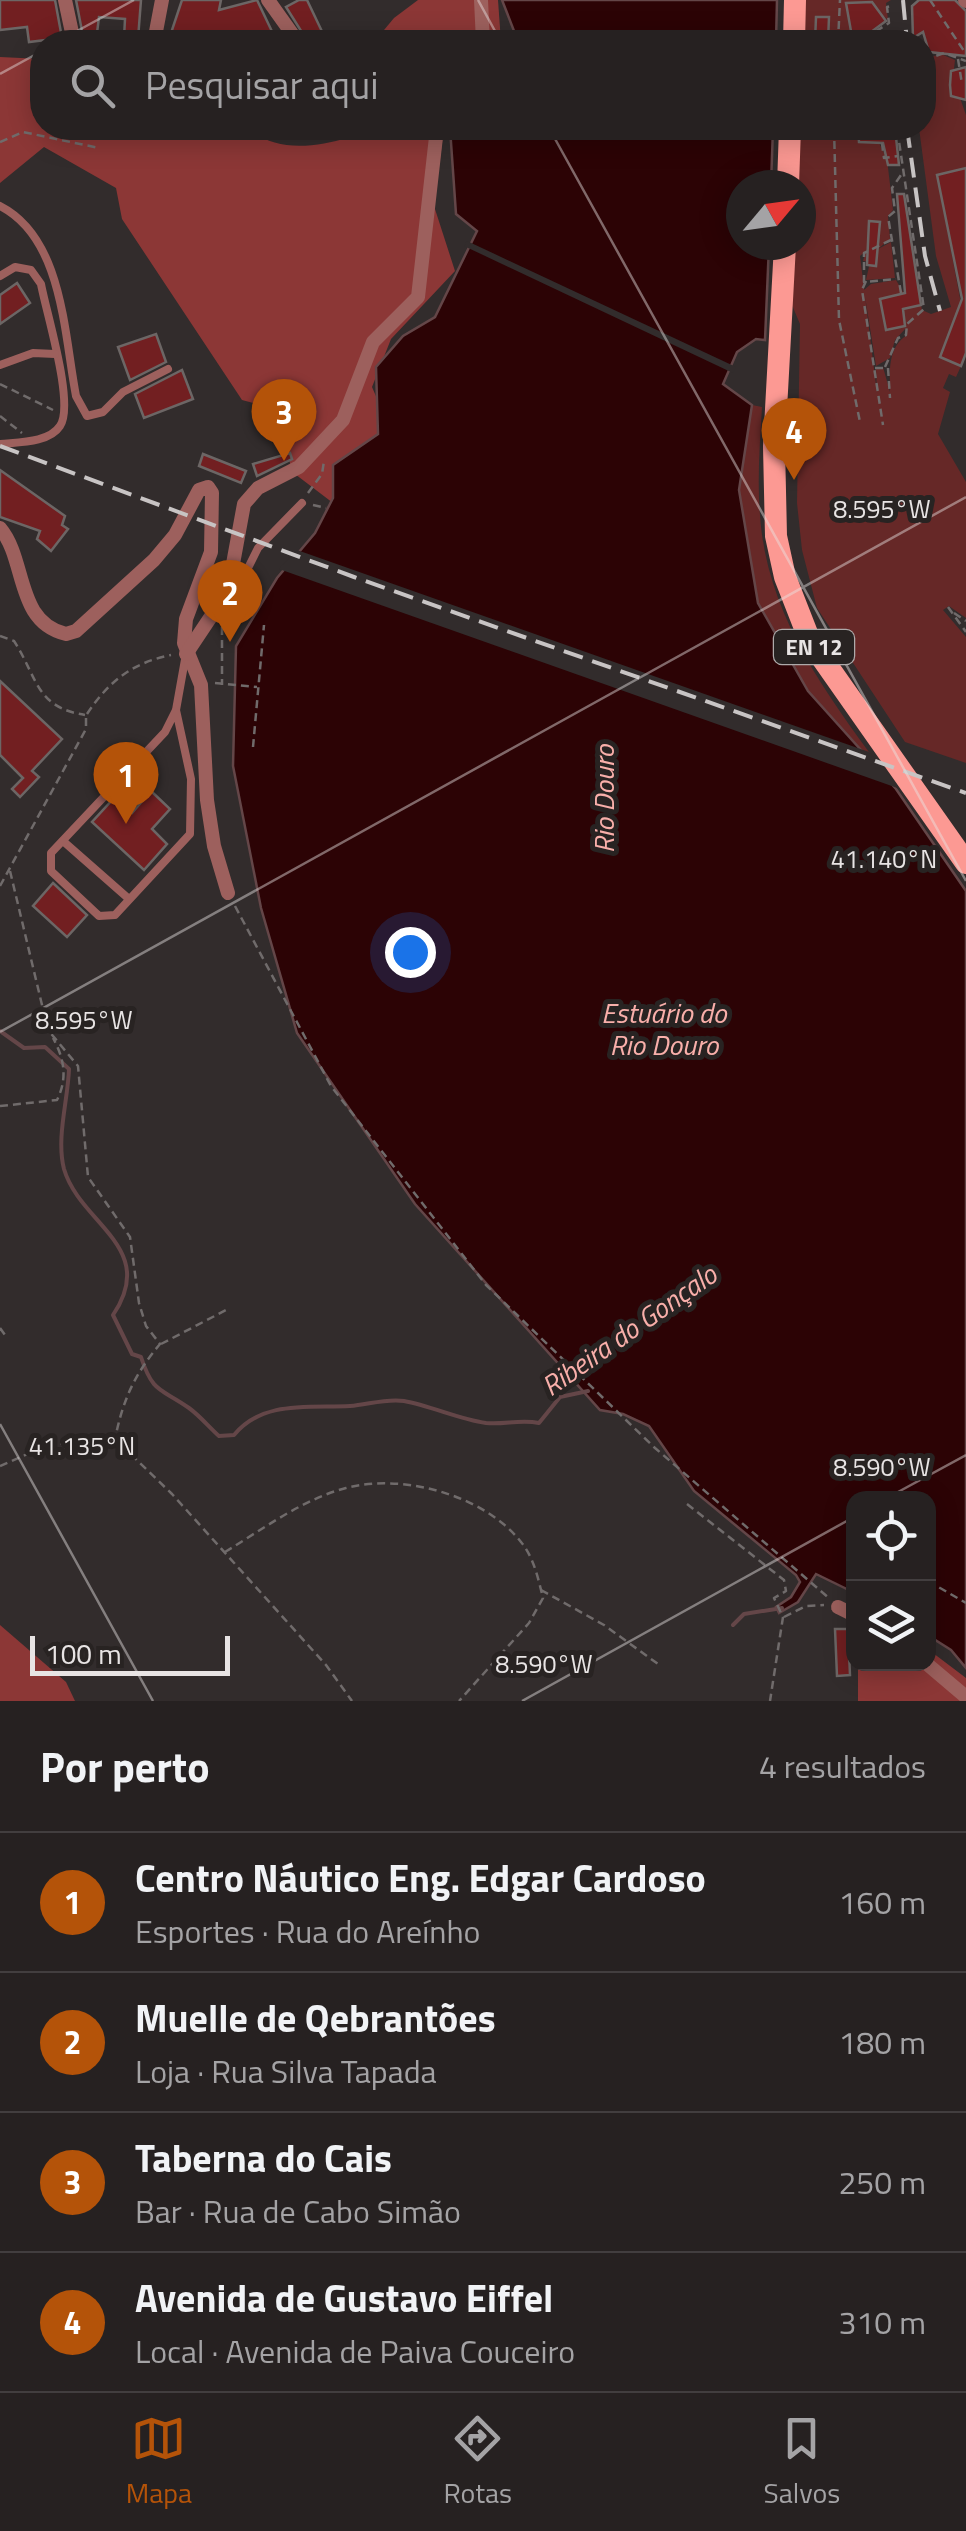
<!DOCTYPE html>
<html lang="pt">
<meta charset="utf-8">
<style>
:root{--surface:#262121;--page:#2e292a;--text:#f1f3f6;--muted:#a4a3a5;--line:#423e3f;--accent:#b45309}
body{margin:0;font-family:"Titillium Web",sans-serif;background:var(--page);color:var(--text)}
.controls{position:absolute;right:30px;bottom:30px;display:grid;overflow:hidden;border-radius:20px;box-shadow:0 5px 25px #0003}
.controls button{width:90px;height:90px;display:grid;place-items:center;padding:0;border:0;border-bottom:2px solid var(--line);background:var(--surface);color:var(--text);font:50px sans-serif}
.compass{position:absolute;left:726px;top:170px;width:90px;height:90px;border-radius:50%;background:var(--surface);box-shadow:0 5px 25px #0003;rotate:61deg}
.scale{position:absolute;left:30px;bottom:25px;width:200px;box-sizing:border-box;padding-left:10px;border:5px solid #e8e4e4;border-top:0;font-size:28px;line-height:35px;white-space:nowrap;color:#e8e4e4;-webkit-text-stroke:8px #282322;paint-order:stroke}
.you{position:absolute;left:410px;top:952px;width:35px;height:35px;margin:-25px;border:8px solid #fff;border-radius:50%;background:#1a73e8;box-shadow:0 0 0 15px #1a73e833}
.badge{display:grid;place-items:center;width:65px;height:65px;border-radius:50%;background:var(--accent);color:#fff;font-size:32px;font-weight:700}
.pin{position:absolute;translate:-50% -82px;filter:drop-shadow(0 2px 5px #0008)}
.pin::after{content:'';position:absolute;top:52px;width:35px;height:30px;background:inherit;clip-path:polygon(0 0,100% 0,50% 100%)}
.list{margin:0;padding:0;list-style:none}
h2{display:flex;justify-content:space-between;align-items:center;height:130px;margin:0;padding:0 40px;font-size:42px}
h2 small{font-size:32px;font-weight:400;color:var(--muted)}
.list li{display:grid;grid-template-columns:65px 1fr auto;gap:30px;align-items:center;box-sizing:border-box;height:140px;padding:0 40px;border-top:2px solid var(--line)}
.list b{display:block;font-size:38px;white-space:nowrap}
.list p{margin:0;font-size:32px;white-space:nowrap;color:var(--muted)}
.list em{font-size:32px;font-style:normal;color:var(--muted)}
.icon{flex:none;width:55px;height:55px;fill:none;stroke:currentColor;stroke-width:2;stroke-linecap:round;stroke-linejoin:round}
.map{position:relative;flex:none;width:966px;height:1701px;overflow:hidden}
.search{position:absolute;background:var(--surface);box-shadow:0 5px 25px #0003;left:30px;right:30px;top:30px;height:110px;display:flex;align-items:center;gap:25px;box-sizing:border-box;padding:0 35px;border-radius:40px;color:var(--muted);font-size:38px}
.sheet{height:690px;background:var(--surface)}
nav{display:flex;justify-content:space-around;align-items:center;box-sizing:border-box;height:140px;border-top:2px solid var(--line);background:var(--surface);font-size:28px;color:var(--muted)}
nav a{display:grid;justify-items:center;gap:5px}
nav .on{color:var(--accent)}
.map>svg:first-child{display:block}
.green{fill:#662827}
.forest{fill:#8c3736}
.water{fill:#2c0305;stroke:#644648;stroke-width:2.5}
.pier{fill:#322c2c}
.lines{fill:none;stroke-linecap:round;stroke-linejoin:round}
.stream{stroke:#644648;stroke-width:4}
.building{fill:#721f21;stroke:#6c6665;stroke-width:2.5}
.path{stroke:#706b6b;stroke-width:2.5;stroke-dasharray:8 5;stroke-linecap:butt}
.service{stroke:#9d605d;stroke-width:8}
.minor{stroke:#9d605d;stroke-width:14}
.primary{stroke:#fc9993;stroke-width:22}
.rail{stroke:#c8c4c4;stroke-width:4;stroke-dasharray:20 10;stroke-linecap:butt}
.ticks{fill:none;stroke:#e8e4e4;stroke-width:2.5;stroke-opacity:0.45}
.labels{text-anchor:middle;stroke-width:10;stroke-linejoin:round;paint-order:stroke}
.shield{fill:#282322;stroke:#aeaaaa;stroke-width:2.5}
.shield-label{font-size:22px;font-weight:bold;fill:#e8e4e4}
.water-label{font-size:28px;font-style:italic;fill:#f9afaa;stroke:#282322}
.ticks-label{font-size:25px;text-anchor:middle;fill:#e8e4e4;stroke:#282322;stroke-width:10;stroke-linejoin:round;paint-order:stroke}
</style>
<div class="map">
<svg width="966" height="1701" viewBox="0 0 966 1701">
<rect width="100%" height="100%" fill="#322c2c"/>
<g class="green">
<polygon points="801,0 891,0 886,3 888,20 880,13 845,42 828,42 829,18 817,17 815,42 800,42"/>
<path d="M941,54L955,60L951,95L960,98L966,115V168L937,176L963,314L957,312L940,357L961,366L956,377L949,374L943,388L950,392L938,434L966,482V618L949,606L943,610L966,637V763L905,742L817,608L802,550L797,503L800,324L789,298L791,245H801V185H794L796,128H869H858L859,142L879,143L887,159L893,210L888,216L890,239L878,249L891,242L895,278L866,280L870,262L863,261L865,254L870,251L880,223L869,221L868,249L860,256L877,393L876,369L883,367L890,392C890,372 887,348 907,335L906,328L895,340L890,358L876,366L864,290L871,284L896,280L906,297L881,299L883,311L904,325L903,309L921,305L922,310L931,314L951,307L936,256L919,128H924V59Z"/>
<path d="M752,405L762,407C760,443 757,479 760,515C767,623 836,706 896,789L808,691L758,603L739,490Z"/>
</g>
<g class="forest">
<polygon points="418,0 498,0 501,42 374,42 394,18"/>
<path d="M0,57L42,59V128H250C273,153 317,147 347,138L352,128H444L434,206L455,271L391,339L372,387L394,438L333,503L291,471L285,427L276,409L242,400L122,219L116,188L44,147L0,183Z"/>
<polygon points="0,1625 66,1682 75,1701 0,1701"/>
<polygon points="929,1650 966,1678 966,1701 858,1701 858,1664 928,1664"/>
</g>
<g class="water">
<polygon points="502,0 777,0 776,42 512,42 516,36"/>
<polygon points="450,128 773,128 771,185 741,185 741,245 769,245 765,340 756,339 737,352 723,384 752,405 739,490 758,603 808,691 896,789 966,891 966,1668 951,1650 929,1636 928,1498 854,1498 853,1592 816,1574 798,1602 779,1613 776,1607 791,1597 800,1582 796,1575 694,1491 649,1426 623,1414 600,1410 415,1204 297,1033 261,908 233,766 236,646 277,578 315,533 333,498 333,465 378,434 376,367 403,336 435,317 477,231 456,214"/>
</g>
<g class="pier">
<polygon points="467,241 736,367 733,373 464,246"/>
<polygon points="297,550 869,752 903,790 279,569"/>
</g>
<g class="lines">
<g class="stream">
<path d="M0,1031L24,1048L45,1047L69,1069C68,1100 56,1138 64,1169C80,1224 159,1247 113,1315L132,1354L141,1357C153,1394 161,1388 189,1408C200,1416 209,1427 219,1436L234,1435C263,1400 309,1408 350,1406C367,1405 386,1398 404,1401C431,1406 459,1419 486,1423C504,1425 520,1419 539,1423L560,1397L588,1391"/>
<polyline points="733,1625 744,1614 782,1608"/>
</g>
</g>
<g class="building">
<polygon points="0,0 55,0 62,38 29,42 27,27 0,30"/>
<polygon points="76,0 141,0 138,39 124,38 125,19 99,17 97,33 82,31"/>
<polygon points="182,0 221,0 219,10 257,0 277,42 168,42"/>
<polygon points="299,0 307,0 327,42 308,42 286,7"/>
<polygon points="919,0 955,0 966,11 966,56 929,52 923,32 913,38 912,6"/>
<polygon points="872,2 886,21 871,32 867,42 841,42 851,31 846,3"/>
<polygon points="816,17 829,17 828,42 815,42"/>
<polygon points="966,67 966,100 951,96 950,85 951,71"/>
<polygon points="858,128 895,128 899,165 888,165 883,143 859,142"/>
<polygon points="966,168 966,353 961,366 940,357 962,299 937,175"/>
<polygon points="897,194 904,194 921,305 903,309 905,326 886,330 880,299 905,293"/>
<polygon points="869,221 880,222 876,266 867,265"/>
<polygon points="17,283 30,303 0,324 0,295"/>
<polygon points="156,334 166,362 130,380 118,347"/>
<polygon points="182,370 193,399 144,418 135,394"/>
<polygon points="290,453 292,459 257,476 253,464"/>
<polygon points="203,454 246,471 241,483 199,466"/>
<polygon points="0,470 65,516 62,525 68,529 51,551 37,539 40,531 0,517"/>
<polygon points="0,681 62,739 32,771 39,777 20,797 12,789 23,778 0,755"/>
<polygon points="151,791 170,809 152,829 167,844 144,870 92,822 115,797 132,813"/>
<polygon points="53,883 87,915 67,937 33,906"/>
<polygon points="835,1629 848,1629 850,1675 837,1676"/>
</g>
<g class="lines">
<g class="path">
<polyline points="930,0 966,54"/>
<polyline points="838,42 840,0"/>
<polyline points="869,42 873,33 889,23 887,7 891,6"/>
<polyline points="958,59 962,84"/>
<polyline points="924,60 944,53 966,61"/>
<polyline points="834,128 839,320 860,422"/>
<polyline points="880,130 884,158 898,156"/>
<polyline points="0,142 23,132 99,148"/>
<polyline points="891,240 864,253 864,282 896,279"/>
<polyline points="866,281 862,290 883,425"/>
<polyline points="901,293 888,217 895,211 892,188 901,175"/>
<polyline points="885,367 898,338 906,335 907,324 924,309 897,128"/>
<polyline points="875,368 888,368 890,398"/>
<polyline points="0,384 53,410"/>
<polyline points="0,416 22,433"/>
<polyline points="308,493 322,474 324,461"/>
<polyline points="313,505 326,508"/>
<polyline points="948,607 966,632"/>
<polyline points="954,613 966,621"/>
<polyline points="222,627 222,685"/>
<path d="M0,636L14,641C38,678 35,707 85,715"/>
<polyline points="215,683 257,687"/>
<path d="M87,714C109,681 132,663 171,655"/>
<polyline points="253,747 264,625"/>
<path d="M10,871L48,1030L78,1066L88,1177L130,1237L139,1303L146,1326L160,1344C134,1375 123,1400 115,1439L172,1494L326,1665L352,1701"/>
<polyline points="0,886 86,729 86,715"/>
<polyline points="235,906 331,1086 486,1285 655,1448 830,1599"/>
<path d="M0,1106L57,1100C68,1078 64,1058 53,1038"/>
<polyline points="0,1328 5,1335"/>
<polyline points="161,1344 230,1308"/>
<polyline points="0,1466 48,1445 114,1439"/>
<polyline points="687,1504 784,1580 786,1591 774,1598 783,1617 770,1701"/>
<path d="M225,1552C263,1529 303,1499 346,1488C403,1473 484,1495 521,1542C534,1558 538,1578 543,1598L529,1623L459,1701"/>
<polyline points="928,1581 966,1603"/>
<polyline points="541,1590 604,1625 658,1664"/>
<polyline points="784,1617 806,1606 824,1605"/>
</g>
<g class="service">
<path d="M0,206C63,238 64,334 76,396L87,416L103,412L123,392L168,369"/>
<path d="M0,276L15,267L31,270L41,284C46,312 75,404 60,426C49,443 18,442 0,444"/>
<polyline points="0,365 33,353 55,354"/>
<polyline points="231,588 245,574 258,548 302,503"/>
<polyline points="176,710 191,779 190,834 115,915 99,916 51,871 51,853 165,732 176,710 186,654"/>
<polyline points="63,841 129,899"/>
</g>
<g class="minor">
<polyline points="65,0 74,42"/>
<polyline points="268,0 298,42"/>
<polyline points="481,0 483,42"/>
<polyline points="965,0 966,1"/>
<polyline points="154,42 162,0"/>
<polyline points="276,128 277,128"/>
<path d="M0,528C27,560 15,622 66,634L76,631L154,560L175,535L199,490L208,487L212,493L211,552L186,619L184,643L201,685L207,800L214,846L228,893"/>
<polyline points="186,654 228,591 244,504 258,488 299,467 343,420 373,342 418,297 437,128"/>
<polyline points="838,1607 854,1615"/>
<polyline points="927,1664 966,1697"/>
</g>
<g class="primary">
<polyline points="794,42 795,0"/>
<polyline points="788,185 790,128"/>
<polyline points="785,245 774,446 776,536 785,577 810,641 966,863"/>
</g>
<g class="rail">
<polyline points="903,0 907,42"/>
<polyline points="907,128 925,256 940,311"/>
<polyline points="0,446 354,577 966,793"/>
</g>
</g>
<path class="ticks" d="M478,0L501,42M57,42L134,0M0,74L42,51M549,128L966,881M0,1032L966,497M0,1424L153,1701M887,1498L966,1455M522,1701L854,1517"/>
<g class="labels">
<rect class="shield" x="774" y="630" width="80" height="34" rx="8"/>
<g class="shield-label">
<text x="814" y="655">EN 12</text>
</g>
<g class="water-label">
<text transform="translate(604 799) rotate(-90)" y="10">Rio Douro</text>
<text x="664" y="1023">Estuário do<tspan x="664" dy="32">Rio Douro</tspan></text>
<text transform="translate(629 1330) rotate(-35)" y="10">Ribeira do Gonçalo</text>
</g>
</g>
<g class="ticks-label">
<text x="882" y="518">8.595°W</text>
<text x="884" y="868">41.140°N</text>
<text x="84" y="1029">8.595°W</text>
<text x="82" y="1455">41.135°N</text>
<text x="882" y="1476">8.590°W</text>
<text x="544" y="1673">8.590°W</text>
</g>
</svg>
<div class="controls">
<button><svg class="icon" aria-label="locate" viewBox="0 0 24 24"><circle cx="12" cy="12" r="6"/><path d="M12 2v4M12 18v4M2 12h4M18 12h4"/></svg></button>
<button><svg class="icon" aria-label="layers" viewBox="0 0 24 24"><path d="M12 4l9 5-9 5-9-5zM3 14l9 5 9-5"/></svg></button>
</div>
<svg class="compass" viewBox="-18 -18 36 36"><path d="M0-13l5 13h-10z" fill="#e53935"/><path d="M0 13l5-13h-10z" fill="#a4a3a5"/></svg>
<div class="scale">100 m</div>
<div class="you"></div>
<div class="pin badge" style="left:126px;top:824px">1</div>
<div class="pin badge" style="left:230px;top:642px">2</div>
<div class="pin badge" style="left:284px;top:461px">3</div>
<div class="pin badge" style="left:794px;top:480px">4</div>
<div class="search"><svg class="icon" aria-label="search" viewBox="0 0 24 24"><circle cx="10" cy="10" r="6"/><path d="M15 15l6 6"/></svg>Pesquisar aqui</div>
</div>
<section class="sheet">
<h2>Por perto<small>4 resultados</small></h2>
<ul class="list">
<li><span class="badge">1</span><div><b>Centro Náutico Eng. Edgar Cardoso</b><p>Esportes · Rua do Areínho</p></div><em>160 m</em></li>
<li><span class="badge">2</span><div><b>Muelle de Qebrantões</b><p>Loja · Rua Silva Tapada</p></div><em>180 m</em></li>
<li><span class="badge">3</span><div><b>Taberna do Cais</b><p>Bar · Rua de Cabo Simão</p></div><em>250 m</em></li>
<li><span class="badge">4</span><div><b>Avenida de Gustavo Eiffel</b><p>Local · Avenida de Paiva Couceiro</p></div><em>310 m</em></li>
</ul>
</section>
<nav>
<a class="on"><svg class="icon" aria-label="map" viewBox="0 0 24 24"><path d="M3 6l6-2 6 2 6-2v14l-6 2-6-2-6 2zM9 4v14M15 6v14"/></svg>Mapa</a>
<a><svg class="icon" aria-label="directions" viewBox="0 0 24 24"><path d="M12 3l9 9-9 9-9-9zM9 14v-3h6M13 9l2 2-2 2"/></svg>Rotas</a>
<a><svg class="icon" aria-label="saved" viewBox="0 0 24 24"><path d="M7 4h10v16l-5-4-5 4z"/></svg>Salvos</a>
</nav>
